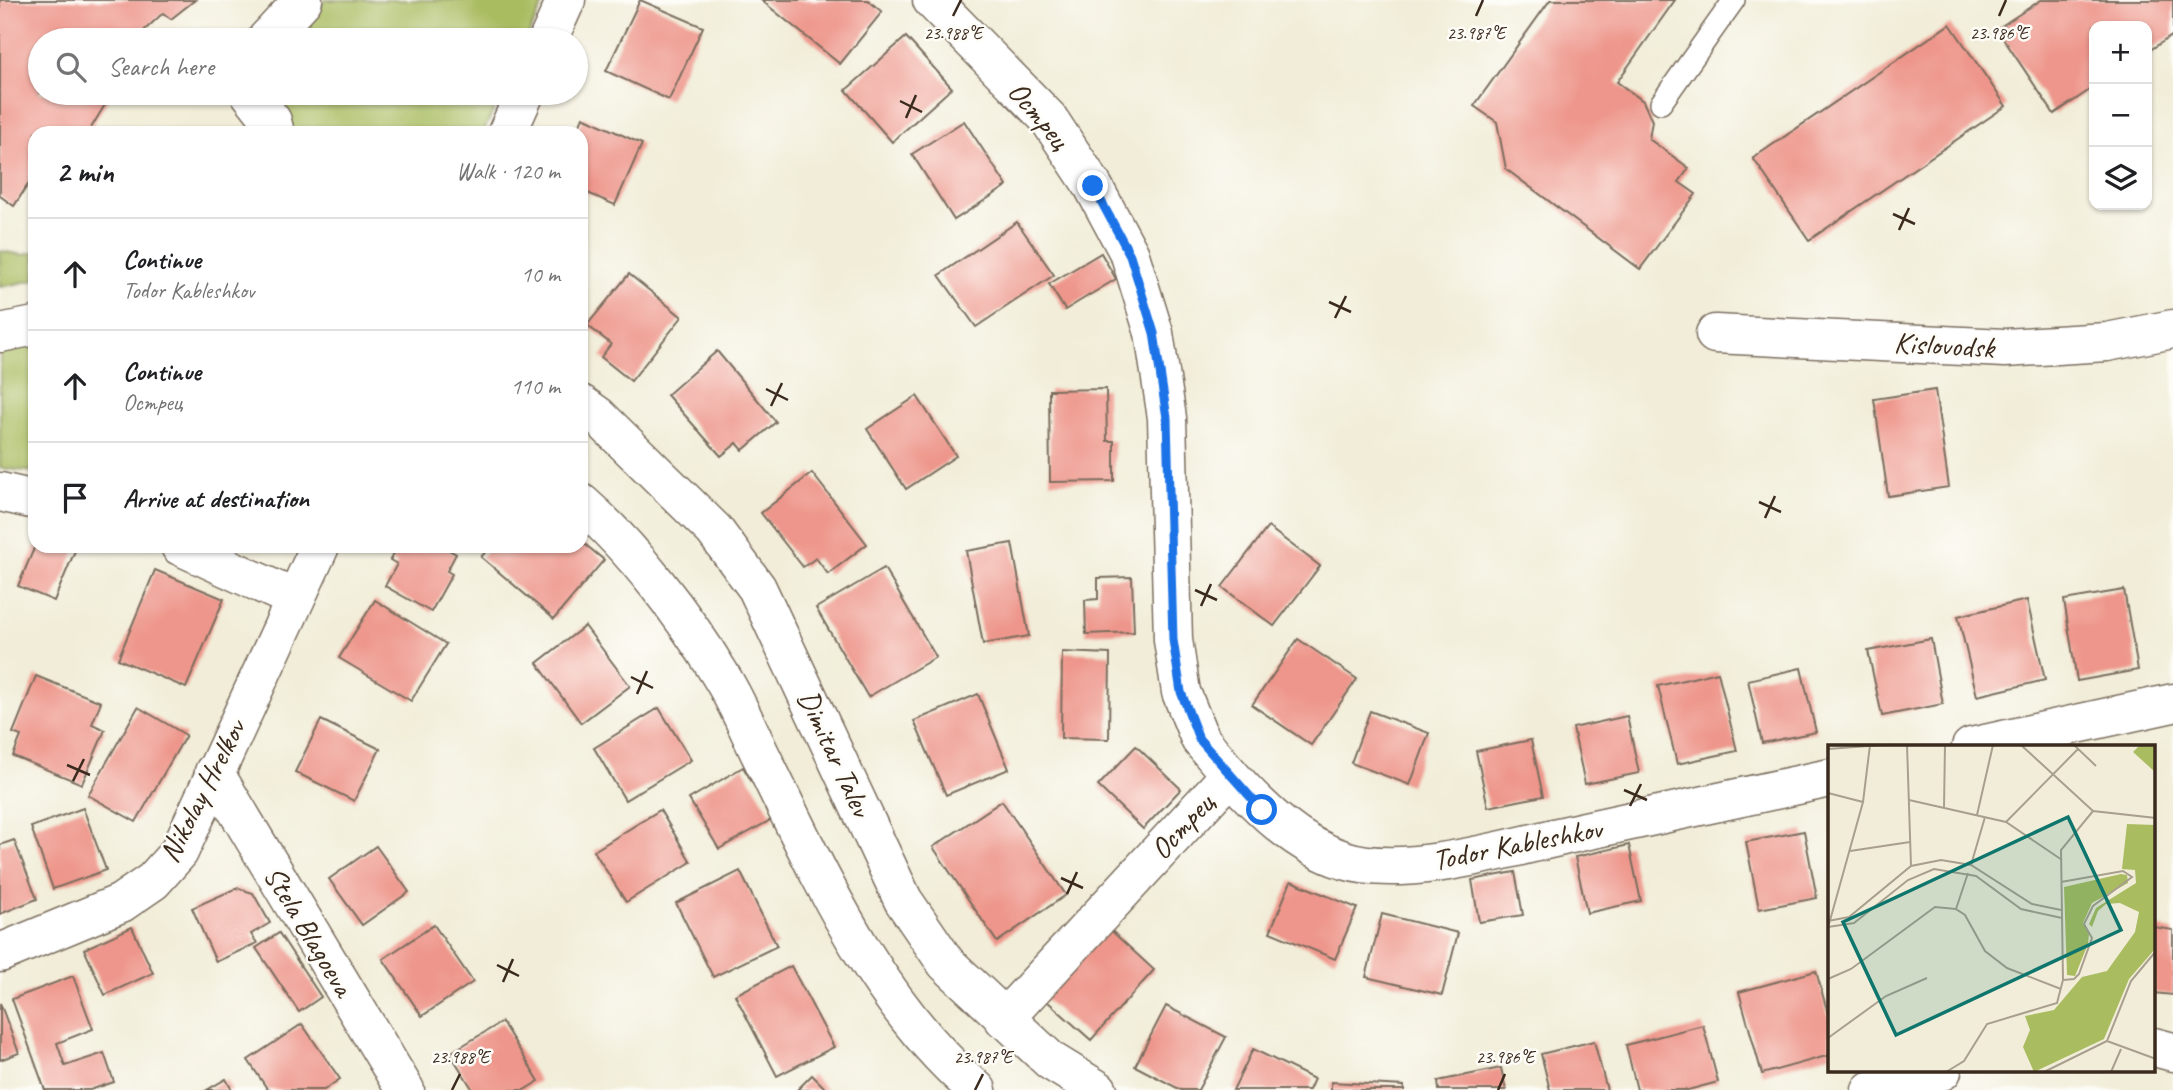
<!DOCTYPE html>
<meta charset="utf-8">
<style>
:root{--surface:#fff;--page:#f6f6f6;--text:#202124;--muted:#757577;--line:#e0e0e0}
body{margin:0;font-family:Caveat,sans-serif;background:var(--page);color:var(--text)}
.controls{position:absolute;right:21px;top:21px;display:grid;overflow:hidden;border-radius:14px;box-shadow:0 2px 5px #0004}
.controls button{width:63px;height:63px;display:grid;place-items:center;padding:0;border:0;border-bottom:2px solid var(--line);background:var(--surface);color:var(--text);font:35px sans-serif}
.stop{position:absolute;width:21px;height:21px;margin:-16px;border:5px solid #1a73e8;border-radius:50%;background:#fff}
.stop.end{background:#1a73e8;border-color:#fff;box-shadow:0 2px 7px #0008}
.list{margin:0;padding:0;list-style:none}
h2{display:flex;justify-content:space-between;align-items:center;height:91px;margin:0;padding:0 28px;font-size:30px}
h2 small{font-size:23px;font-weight:400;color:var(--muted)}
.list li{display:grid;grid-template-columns:46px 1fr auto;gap:21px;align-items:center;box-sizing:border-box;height:112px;padding:0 28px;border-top:2px solid var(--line)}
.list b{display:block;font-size:26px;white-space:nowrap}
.list p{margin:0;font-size:23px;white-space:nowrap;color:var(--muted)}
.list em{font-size:23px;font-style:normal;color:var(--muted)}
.icon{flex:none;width:38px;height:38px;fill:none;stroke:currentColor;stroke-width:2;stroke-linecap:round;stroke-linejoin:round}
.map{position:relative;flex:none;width:2173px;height:1090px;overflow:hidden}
.search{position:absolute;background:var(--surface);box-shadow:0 2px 5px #0004;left:28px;top:28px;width:560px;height:77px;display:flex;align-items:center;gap:18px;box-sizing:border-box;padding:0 24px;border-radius:38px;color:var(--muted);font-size:26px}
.panel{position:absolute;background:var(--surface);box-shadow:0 2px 5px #0004;left:28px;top:126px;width:560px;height:427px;border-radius:21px}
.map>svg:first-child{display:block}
.green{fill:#a9bc60;stroke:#72733f;stroke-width:2}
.building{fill:#ee968b}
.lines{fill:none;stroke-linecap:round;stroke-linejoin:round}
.lane-casing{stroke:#7b6e5f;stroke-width:24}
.street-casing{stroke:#7b6e5f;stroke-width:41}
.lane{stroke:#fff;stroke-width:21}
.street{stroke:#fff;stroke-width:38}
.route{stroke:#1a73e8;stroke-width:9}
.ticks{fill:none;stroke:#3b2a1e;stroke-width:2.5}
.labels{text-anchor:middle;stroke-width:5;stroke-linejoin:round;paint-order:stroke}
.street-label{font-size:30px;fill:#3b2a1e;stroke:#fdfcf7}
.inset-road{fill:none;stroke:#a89f8e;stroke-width:2}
.view{fill:#0f766e;fill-opacity:0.15;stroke:#0f766e;stroke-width:3.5}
.inset-edge{fill:none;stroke:#3b2a1e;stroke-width:3.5}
.ticks-label{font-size:18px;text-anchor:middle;fill:#3b2a1e;stroke:#fdfcf7;stroke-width:5;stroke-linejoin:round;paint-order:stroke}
</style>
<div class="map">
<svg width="2173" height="1090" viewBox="0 0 2173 1090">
<rect width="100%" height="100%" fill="#fdfcf7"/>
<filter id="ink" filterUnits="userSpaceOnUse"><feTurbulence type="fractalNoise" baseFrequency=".0143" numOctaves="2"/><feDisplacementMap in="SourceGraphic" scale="14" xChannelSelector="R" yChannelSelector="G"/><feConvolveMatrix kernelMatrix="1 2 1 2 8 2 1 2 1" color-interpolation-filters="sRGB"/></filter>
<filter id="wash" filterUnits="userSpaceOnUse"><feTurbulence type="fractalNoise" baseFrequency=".00686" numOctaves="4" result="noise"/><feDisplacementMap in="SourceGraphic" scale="28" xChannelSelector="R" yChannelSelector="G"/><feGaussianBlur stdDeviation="1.57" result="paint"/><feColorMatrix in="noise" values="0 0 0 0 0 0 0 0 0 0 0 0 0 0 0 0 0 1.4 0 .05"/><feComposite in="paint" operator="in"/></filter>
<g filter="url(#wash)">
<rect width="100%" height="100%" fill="#f1edd8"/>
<g class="green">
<polygon points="325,0 545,0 526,40 295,40"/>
<polygon points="269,93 502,93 483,133 291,133"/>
<polygon points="0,251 23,255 35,252 35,280 0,287"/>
<polygon points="35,339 35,472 0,468 0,347"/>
</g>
<g id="blocks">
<g class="building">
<polygon points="0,0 195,0 171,19 163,13 134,40 40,40 40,93 112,93 88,133 35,133 35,183 31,180 14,206 0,196"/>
<polygon points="640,0 703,27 669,100 606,71"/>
<polygon points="761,0 868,0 882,12 840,64"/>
<polygon points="1550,0 1675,0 1617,82 1643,101 1652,121 1649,139 1689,168 1679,182 1696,194 1640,269 1506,169 1497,122 1474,106"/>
<polygon points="2041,0 2173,0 2173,35 2147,52 2147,26 2094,26 2094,87 2054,114 1997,29"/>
<polygon points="1950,24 2006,106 1809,240 1753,158"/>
<polygon points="906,37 952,88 892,142 846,90"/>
<polygon points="583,117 642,144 615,205 581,190 581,133 576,133"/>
<polygon points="964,121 1007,186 954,220 912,154"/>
<polygon points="1017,222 1054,275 976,327 939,275"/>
<polygon points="1101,253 1116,279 1065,310 1049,284"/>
<polygon points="629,274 682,317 631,381 601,357 611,344 587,325"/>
<polygon points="717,351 776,422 743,450 737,443 721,456 667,395"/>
<polygon points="1106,389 1107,441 1114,441 1114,481 1050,482 1049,390"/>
<polygon points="1935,390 1949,487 1888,496 1874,399"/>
<polygon points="917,396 956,456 906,489 867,429"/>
<polygon points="812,473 867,544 828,574 816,558 803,567 761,513"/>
<polygon points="1268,527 1320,566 1274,626 1222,587"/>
<polygon points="581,541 604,560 554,619 481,557 491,546 581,546"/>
<polygon points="1012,543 1029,636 983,644 966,551"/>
<polygon points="35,546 77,546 54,601 18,586"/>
<polygon points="398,546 442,546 456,554 447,571 452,574 431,612 385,586 397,564 390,560"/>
<polygon points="884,568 936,657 868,697 816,608"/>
<polygon points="155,570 224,599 186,688 118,659"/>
<polygon points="1132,577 1134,632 1086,634 1085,600 1098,599 1098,578"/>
<polygon points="2124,590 2138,670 2077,681 2064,600"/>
<polygon points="375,600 446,644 411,701 339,658"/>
<polygon points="2027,600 2045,680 1977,696 1958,616"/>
<polygon points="585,626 630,686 581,723 537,663"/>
<polygon points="1298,639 1357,679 1311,745 1252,705"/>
<polygon points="1931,639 1943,704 1882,716 1868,651"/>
<polygon points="1062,652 1110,654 1109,739 1061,738"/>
<polygon points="1801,668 1816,732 1762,743 1748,680"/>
<polygon points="1718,672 1737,751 1677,764 1658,686"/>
<polygon points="36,676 101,702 92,724 105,730 82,784 13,756 21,736 13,733"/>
<polygon points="978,694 1009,769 946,795 914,721"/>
<polygon points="138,707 186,735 136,822 88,795"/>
<polygon points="659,708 691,760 625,800 594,748"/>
<polygon points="1370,711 1429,733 1410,785 1351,763"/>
<polygon points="1627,716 1639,773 1585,784 1573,728"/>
<polygon points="321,720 380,749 354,801 295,772"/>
<polygon points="1531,740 1543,796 1488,807 1476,751"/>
<polygon points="1136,746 1181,789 1143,829 1098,786"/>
<polygon points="743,767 774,818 719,849 689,799"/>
<polygon points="1002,801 1066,895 997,942 933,847"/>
<polygon points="83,808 106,870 53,889 31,827"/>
<polygon points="660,810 691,862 626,902 594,851"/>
<polygon points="1804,831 1817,898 1759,909 1746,842"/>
<polygon points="14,840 37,899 0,914 0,845"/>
<polygon points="1629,845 1641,901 1587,913 1575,857"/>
<polygon points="376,846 409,892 362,925 329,879"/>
<polygon points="740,871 777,946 713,977 676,903"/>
<polygon points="1515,872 1523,915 1479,922 1472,880"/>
<polygon points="1291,881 1357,908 1335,959 1270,932"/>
<polygon points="237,888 253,893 270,923 251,934 257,943 216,962 192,908"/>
<polygon points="1382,914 1458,933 1442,995 1366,977"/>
<polygon points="1103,923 1154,970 1091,1040 1039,994"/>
<polygon points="434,925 473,982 422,1016 383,959"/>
<polygon points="132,927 153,973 105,995 84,949"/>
<polygon points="2154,927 2173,930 2173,995 2154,993"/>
<polygon points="279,933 321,997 299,1012 256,948"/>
<polygon points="791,966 834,1047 777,1076 735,995"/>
<polygon points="1816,971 1830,1021 1830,1055 1762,1074 1739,992"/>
<polygon points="73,976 93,1029 57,1043 65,1066 104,1053 114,1082 90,1090 45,1090 12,999"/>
<polygon points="0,1003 19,1053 0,1060"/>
<polygon points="1166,1006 1226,1037 1198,1090 1181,1090 1135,1066"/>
<polygon points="502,1022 539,1081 524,1090 473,1090 450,1053"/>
<polygon points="302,1024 340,1079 324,1090 268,1090 248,1060"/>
<polygon points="1703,1025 1718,1082 1688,1090 1637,1090 1626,1045"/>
<polygon points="1594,1041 1607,1090 1550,1090 1541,1054"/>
<polygon points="1253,1049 1314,1079 1309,1090 1233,1090"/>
<polygon points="1501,1068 1506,1090 1439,1090 1438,1081"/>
<polygon points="812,1075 827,1090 797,1090"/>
<polygon points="226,1079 232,1090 207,1090"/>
<polygon points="1331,1082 1404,1086 1404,1090 1331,1090"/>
</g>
</g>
</g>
<g filter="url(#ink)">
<use href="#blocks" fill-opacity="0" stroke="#7b6e5f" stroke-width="2"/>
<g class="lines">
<defs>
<polyline id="lane" points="1661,103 1734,0"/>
<g id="street">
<polyline points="932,0 1048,118 1093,186 1130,255 1154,333 1167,418 1173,640 1181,692 1200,739 1230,775 1004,1019"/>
<polyline points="266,40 303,0"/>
<polyline points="548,40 566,0"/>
<polyline points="250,93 272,121 275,133"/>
<polyline points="507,133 525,93"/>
<polyline points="0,333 35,326"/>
<polyline points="1715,334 2005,348 2107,342 2173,329"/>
<polyline points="581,404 598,416 714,530 757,588 903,900 946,963 1051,1061 1098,1090"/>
<polyline points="0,492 35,500"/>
<path d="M581,503C632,547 686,618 721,676C738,703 750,734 764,762C821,878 876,1004 977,1090"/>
<polyline points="180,546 295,599"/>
<polyline points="1971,747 2173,703"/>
<polyline points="214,772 405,1090"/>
<path d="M1230,775C1262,810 1297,845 1344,860C1406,880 1516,846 1580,832C1663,814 1747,796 1830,778"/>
<polyline points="0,953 121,903 153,881 179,852 320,546"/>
<polyline points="2154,1047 2173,1052"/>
<polyline points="1871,1090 1942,1071"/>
</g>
</defs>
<use href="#lane" class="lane-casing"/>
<use href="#street" class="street-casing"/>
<use href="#lane" class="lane"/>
<use href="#street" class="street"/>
</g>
</g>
<g class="lines" filter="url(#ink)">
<polyline class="route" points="1093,186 1130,255 1154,333 1167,418 1173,640 1181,692 1199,739 1262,810"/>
</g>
<path class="ticks" d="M953,16L961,0M1476,16L1483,0M1999,16L2006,0M900,101L922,112M906,118L916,95M1893,214L1915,224M1899,230L1909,208M1329,302L1351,312M1335,318L1346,296M766,389L788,400M771,406L782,383M1759,502L1781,512M1765,518L1775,496M1195,590L1217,600M1201,606L1211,584M631,677L653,688M637,694L647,671M67,765L90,775M73,781L84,759M1624,790L1647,800M1630,806L1641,784M1061,878L1083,888M1067,894L1077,872M497,965L519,976M503,982L513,959M452,1090L460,1074M975,1090L983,1074M1498,1090L1505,1074"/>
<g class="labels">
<g class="street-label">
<text transform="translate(1039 115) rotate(50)" y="10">Острец</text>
<text transform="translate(1944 345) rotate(3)" y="10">Kislovodsk</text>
<text transform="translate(835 753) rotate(65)" y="10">Dimitar Talev</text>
<text transform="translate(202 791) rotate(-63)" y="10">Nikolay Hrelkov</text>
<text transform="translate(1182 826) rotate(-47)" y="10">Острец</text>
<text transform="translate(1517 844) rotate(-11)" y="10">Todor Kableshkov</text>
<text transform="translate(309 931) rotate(59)" y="10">Stela Blagoeva</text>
</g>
</g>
<g transform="translate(1828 745)">
<rect width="327" height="327" fill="#f1edd8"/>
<path d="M312,0H327V27L305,7ZM299,79L327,80V204L301,234L276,294L206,327L195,302L202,285L197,271L226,265L254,232L279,226L307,187L311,167L292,158L278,159L270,166L264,182L261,179L268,163L308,138L307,125L294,124ZM293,129L299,130L300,138L264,158L255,178L261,189L260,199L247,231L239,230L236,142Z" fill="#a9bc60"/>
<path class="inset-road" d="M79,0L83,121M193,0L265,66L328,73M246,0L268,21M0,4L54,0M0,48L35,57M81,55L178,77L234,115M116,63L117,0M149,70L165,0M178,77L250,4M22,106L82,97M143,120L157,72M140,128L128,164L137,170L157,206L179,223L233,244M233,137L295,126L304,132L265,161L256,179L264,193L251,229L246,234L235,235M0,176L21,172L83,121L113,115L143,120L204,159L233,165M1,179L35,57L42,0M0,182L26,178L80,135L106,124L148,131L193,164L234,173M0,234L23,224L107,162L128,164M0,293L58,251L99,233M279,296L328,314M118,327L136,316L159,279L229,258L235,235L233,105L265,66M216,327L279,296L303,236L328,206M283,327L293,304"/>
<path class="view" d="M240,72L293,185L68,290L15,177Z"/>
<rect width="327" height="327" class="inset-edge"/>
</g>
<g class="ticks-label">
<text x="953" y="39">23.988°E</text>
<text x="1476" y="39">23.987°E</text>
<text x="1999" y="39">23.986°E</text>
<text x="460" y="1063">23.988°E</text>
<text x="983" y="1063">23.987°E</text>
<text x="1505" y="1063">23.986°E</text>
</g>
</svg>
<div class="controls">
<button>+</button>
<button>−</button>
<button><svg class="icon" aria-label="layers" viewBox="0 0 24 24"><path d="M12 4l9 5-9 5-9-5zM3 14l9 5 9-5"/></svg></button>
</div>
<div class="stop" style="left:1262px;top:810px"></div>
<div class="stop end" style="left:1093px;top:186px"></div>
<div class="search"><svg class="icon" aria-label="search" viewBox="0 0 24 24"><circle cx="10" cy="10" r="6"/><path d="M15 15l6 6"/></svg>Search here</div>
<section class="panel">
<h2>2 min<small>Walk · 120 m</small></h2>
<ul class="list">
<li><svg class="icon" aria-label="ahead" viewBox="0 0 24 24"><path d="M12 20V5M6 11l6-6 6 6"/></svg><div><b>Continue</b><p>Todor Kableshkov</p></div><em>10 m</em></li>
<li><svg class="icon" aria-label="ahead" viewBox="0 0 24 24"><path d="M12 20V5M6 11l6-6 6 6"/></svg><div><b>Continue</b><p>Острец</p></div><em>110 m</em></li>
<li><svg class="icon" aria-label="arrive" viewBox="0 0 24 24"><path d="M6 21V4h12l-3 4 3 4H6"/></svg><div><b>Arrive at destination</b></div></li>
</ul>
</section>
</div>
